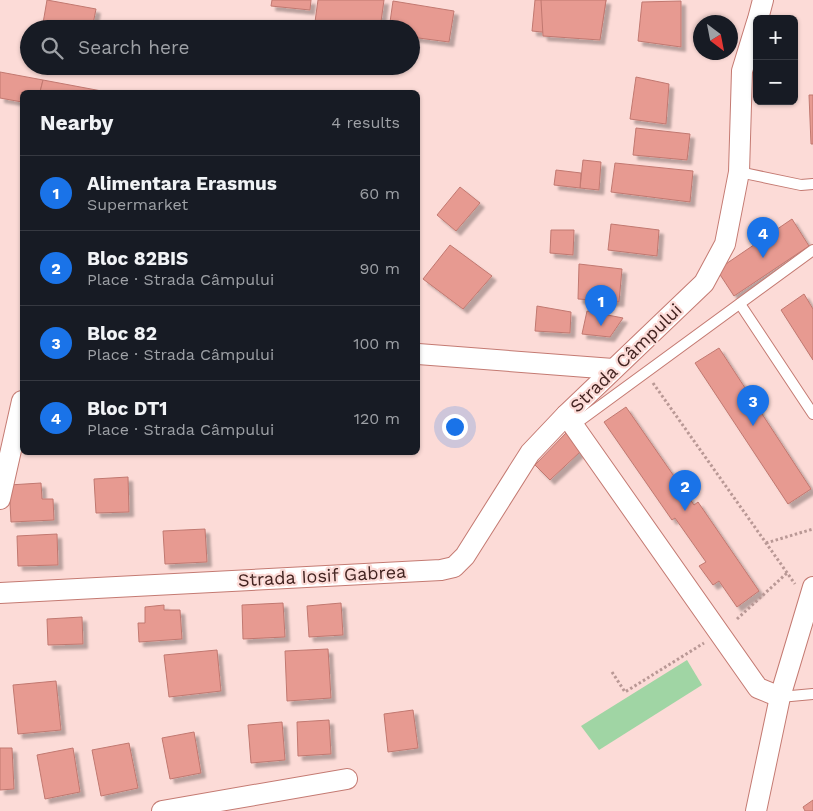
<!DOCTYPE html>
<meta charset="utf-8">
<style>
:root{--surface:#171b24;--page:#242831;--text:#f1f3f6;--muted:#9ea1a6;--line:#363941;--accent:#1a73e8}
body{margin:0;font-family:"Work Sans",sans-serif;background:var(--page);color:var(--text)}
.controls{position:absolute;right:15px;top:15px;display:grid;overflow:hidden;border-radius:8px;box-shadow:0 1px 4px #0004}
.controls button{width:45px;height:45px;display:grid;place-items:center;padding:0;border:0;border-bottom:1px solid var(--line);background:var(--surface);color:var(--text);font:25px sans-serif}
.compass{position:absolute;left:693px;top:15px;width:45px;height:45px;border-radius:50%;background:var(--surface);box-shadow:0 1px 4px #0004;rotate:148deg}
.you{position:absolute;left:454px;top:426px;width:18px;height:18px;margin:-12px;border:4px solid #fff;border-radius:50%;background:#1a73e8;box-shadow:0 0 0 8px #1a73e833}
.badge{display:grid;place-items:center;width:32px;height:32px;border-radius:50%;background:var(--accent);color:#fff;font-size:16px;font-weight:700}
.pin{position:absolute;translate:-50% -41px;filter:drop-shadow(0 1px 2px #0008)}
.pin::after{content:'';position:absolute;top:26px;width:18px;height:15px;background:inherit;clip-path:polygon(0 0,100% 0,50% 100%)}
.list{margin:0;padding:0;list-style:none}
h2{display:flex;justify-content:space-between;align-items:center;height:65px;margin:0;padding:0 20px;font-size:21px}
h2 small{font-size:16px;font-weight:400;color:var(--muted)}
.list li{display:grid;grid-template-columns:32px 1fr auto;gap:15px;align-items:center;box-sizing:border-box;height:75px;padding:0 20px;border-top:1px solid var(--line)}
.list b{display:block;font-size:19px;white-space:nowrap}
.list p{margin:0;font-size:16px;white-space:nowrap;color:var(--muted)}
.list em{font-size:16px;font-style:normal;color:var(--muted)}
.icon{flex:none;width:28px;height:28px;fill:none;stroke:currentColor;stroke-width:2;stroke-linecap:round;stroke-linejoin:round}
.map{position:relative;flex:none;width:813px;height:811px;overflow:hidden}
.search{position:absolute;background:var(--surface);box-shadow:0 1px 4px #0004;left:20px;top:20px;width:400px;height:55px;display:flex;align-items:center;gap:12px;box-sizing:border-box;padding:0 18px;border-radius:28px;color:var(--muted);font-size:19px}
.panel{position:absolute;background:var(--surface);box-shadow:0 1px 4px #0004;left:20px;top:90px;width:400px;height:365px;border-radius:8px}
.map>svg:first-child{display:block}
.green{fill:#a0d5a4}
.building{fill:#e79a91;stroke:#c17870;filter:url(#shadow)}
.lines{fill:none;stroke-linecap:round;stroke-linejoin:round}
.service-casing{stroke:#c47a72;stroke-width:12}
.minor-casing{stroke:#c47a72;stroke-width:22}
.path{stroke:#b99895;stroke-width:3;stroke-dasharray:2.5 2.5;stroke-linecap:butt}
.service{stroke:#fff;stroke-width:10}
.minor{stroke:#fff;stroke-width:20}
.labels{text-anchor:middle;stroke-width:4.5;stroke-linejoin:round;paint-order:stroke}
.street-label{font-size:18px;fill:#422320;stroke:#fcdbd7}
</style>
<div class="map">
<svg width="813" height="811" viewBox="0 0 813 811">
<defs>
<filter id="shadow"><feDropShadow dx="4.5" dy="4.5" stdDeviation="1" flood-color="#0004"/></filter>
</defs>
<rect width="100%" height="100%" fill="#fcdbd7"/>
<polygon class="green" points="687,660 702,685 599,750 581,726"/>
<g class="building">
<polygon points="47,0 96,9 92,29 42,29"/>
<polygon points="272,0 311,0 310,10 271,6"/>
<polygon points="318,0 384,0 380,29 314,29"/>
<polygon points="535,0 606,0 600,38 532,31"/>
<polygon points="541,0 606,0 600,40 543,36"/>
<polygon points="393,1 454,11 449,42 411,37 411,29 389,29"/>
<polygon points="681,1 681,47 638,41 642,2"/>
<polygon points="0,72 43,80 40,92 22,92 22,102 0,98"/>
<polygon points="636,77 669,84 666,124 630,119"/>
<polygon points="43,80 107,92 40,92"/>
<polygon points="809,95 813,95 813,144 811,144"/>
<polygon points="636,128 690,134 687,160 633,155"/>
<polygon points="583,160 601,162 599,190 580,188"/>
<polygon points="615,163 693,171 690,202 611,192"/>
<polygon points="556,170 581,173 580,188 554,185"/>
<polygon points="460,187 480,203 456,231 437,215"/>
<polygon points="792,219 809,246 734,296 717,270"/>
<polygon points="611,224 659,230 657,256 608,250"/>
<polygon points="551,230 574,230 573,255 550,253"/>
<polygon points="450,245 492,276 463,309 423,279"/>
<polygon points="579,264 622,269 619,302 578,299"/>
<polygon points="804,294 813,309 813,360 781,310"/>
<polygon points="537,306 571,312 570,333 535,331"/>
<polygon points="587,311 623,318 610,337 582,334"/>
<polygon points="719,348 811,489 788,504 695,363"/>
<polygon points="626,407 694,505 698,502 759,591 737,607 719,581 713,585 699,566 706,562 675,518 672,520 604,422"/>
<polygon points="566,433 580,452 550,480 535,465"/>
<polygon points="128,477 129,512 96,513 94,479"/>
<polygon points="41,483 42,499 53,499 54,520 11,522 9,485"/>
<polygon points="205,529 207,562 165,564 163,531"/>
<polygon points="57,534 58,565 18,566 17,536"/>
<polygon points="283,603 285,637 243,639 242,605"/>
<polygon points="341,603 343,635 309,637 307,606"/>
<polygon points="164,605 164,610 180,610 182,639 139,642 138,623 145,623 145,607"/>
<polygon points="82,617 83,644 48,645 47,619"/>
<polygon points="328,649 331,698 287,701 285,651"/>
<polygon points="217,650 221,691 169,697 164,655"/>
<polygon points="56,681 61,730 18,734 13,685"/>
<polygon points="413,710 418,748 388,752 384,714"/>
<polygon points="329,720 331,754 298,756 297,722"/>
<polygon points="282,722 285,760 251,763 248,725"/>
<polygon points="194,732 201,773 170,779 162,738"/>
<polygon points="129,743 138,788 101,796 92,750"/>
<polygon points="0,748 12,748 14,789 0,790"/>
<polygon points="73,748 80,792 45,799 37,755"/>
<polygon points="813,800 813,811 805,811 803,807"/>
</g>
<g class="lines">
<defs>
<g id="service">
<polyline points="739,172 801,185 813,184"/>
<polyline points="740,304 813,414"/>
<polyline points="574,425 813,250"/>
<polyline points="780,697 813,694"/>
</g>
<g id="minor">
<polyline points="758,19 763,0"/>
<polyline points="757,22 742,71 739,172 725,244 704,283 566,415 758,688 780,697"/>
<polyline points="418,354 613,369"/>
<polyline points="0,499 22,401"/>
<polyline points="0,593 441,570 454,567 465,556 530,453 566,415"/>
<polyline points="162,811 347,779"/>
<polyline points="756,811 780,697 813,587"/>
</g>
</defs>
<use href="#service" class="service-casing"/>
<use href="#minor" class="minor-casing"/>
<g class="path">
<polyline points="653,383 795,584"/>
<polyline points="766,543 813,529"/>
<polyline points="737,619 787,573"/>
<polyline points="612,672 625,692 704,643"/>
</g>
<use href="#service" class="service"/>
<use href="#minor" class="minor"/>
</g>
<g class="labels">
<g class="street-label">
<text transform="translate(626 358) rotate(-44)" y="6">Strada Câmpului</text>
<text transform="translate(322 576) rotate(-3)" y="6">Strada Iosif Gabrea</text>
</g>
</g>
</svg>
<div class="controls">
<button>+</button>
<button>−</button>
</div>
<svg class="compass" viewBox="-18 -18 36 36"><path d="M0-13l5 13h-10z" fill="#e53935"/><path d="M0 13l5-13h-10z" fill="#9ea1a6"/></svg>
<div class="you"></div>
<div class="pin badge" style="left:601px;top:326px">1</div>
<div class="pin badge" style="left:685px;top:511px">2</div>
<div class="pin badge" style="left:753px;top:426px">3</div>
<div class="pin badge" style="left:763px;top:258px">4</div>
<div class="search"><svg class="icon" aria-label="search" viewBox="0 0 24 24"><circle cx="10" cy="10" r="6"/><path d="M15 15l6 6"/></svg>Search here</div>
<section class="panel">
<h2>Nearby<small>4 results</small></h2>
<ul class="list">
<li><span class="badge">1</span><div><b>Alimentara Erasmus</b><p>Supermarket</p></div><em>60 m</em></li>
<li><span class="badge">2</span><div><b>Bloc 82BIS</b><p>Place · Strada Câmpului</p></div><em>90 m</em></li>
<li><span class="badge">3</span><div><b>Bloc 82</b><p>Place · Strada Câmpului</p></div><em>100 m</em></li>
<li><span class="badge">4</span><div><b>Bloc DT1</b><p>Place · Strada Câmpului</p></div><em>120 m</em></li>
</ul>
</section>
</div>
